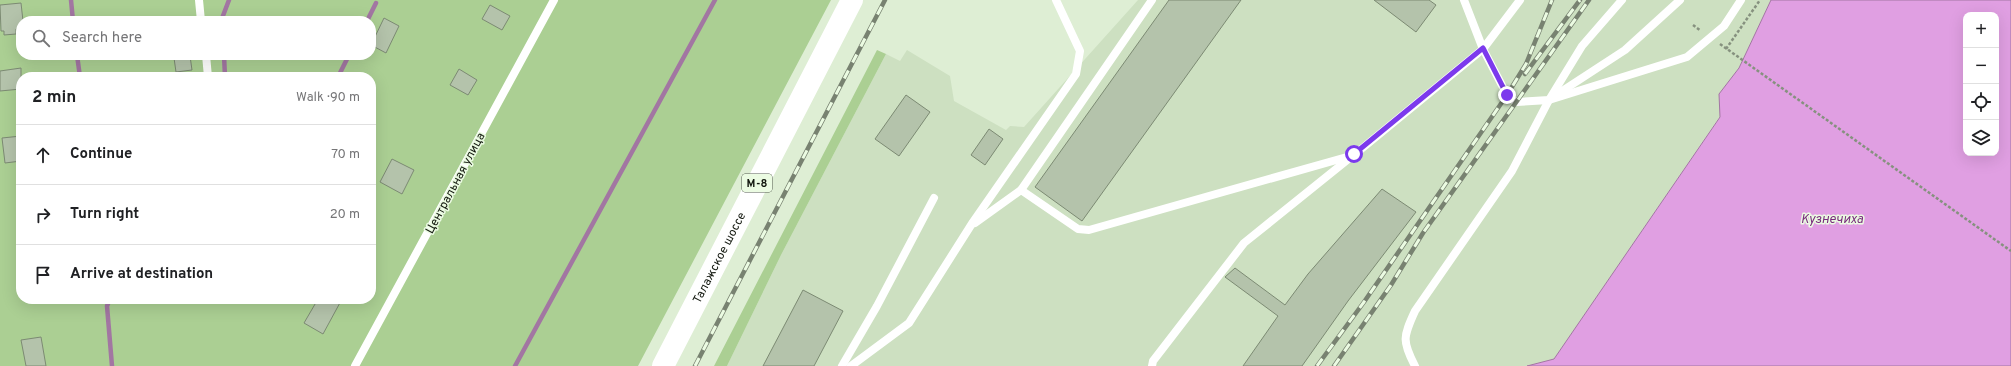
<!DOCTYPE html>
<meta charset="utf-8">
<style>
:root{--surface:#fff;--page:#f6f6f6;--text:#202124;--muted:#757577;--line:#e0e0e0}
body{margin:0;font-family:Overpass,sans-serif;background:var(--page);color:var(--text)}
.controls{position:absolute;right:12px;top:12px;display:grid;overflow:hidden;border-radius:8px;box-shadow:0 4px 16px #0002}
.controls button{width:36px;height:36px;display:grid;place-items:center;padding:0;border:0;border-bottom:1px solid var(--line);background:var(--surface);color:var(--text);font:20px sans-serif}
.stop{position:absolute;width:12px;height:12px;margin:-9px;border:3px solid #7c3aed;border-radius:50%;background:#fff}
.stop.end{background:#7c3aed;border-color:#fff;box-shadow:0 1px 4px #0008}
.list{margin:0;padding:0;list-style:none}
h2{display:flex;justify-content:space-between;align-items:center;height:52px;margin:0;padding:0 16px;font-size:17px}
h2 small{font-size:13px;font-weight:400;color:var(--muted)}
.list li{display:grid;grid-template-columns:26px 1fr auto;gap:12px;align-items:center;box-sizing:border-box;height:60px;padding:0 16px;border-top:1px solid var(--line)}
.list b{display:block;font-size:15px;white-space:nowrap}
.list em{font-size:13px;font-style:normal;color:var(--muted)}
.icon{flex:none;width:22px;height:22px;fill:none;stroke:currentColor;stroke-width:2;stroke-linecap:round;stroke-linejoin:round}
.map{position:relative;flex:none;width:2011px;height:366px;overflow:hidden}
.search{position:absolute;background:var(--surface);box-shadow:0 4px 16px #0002;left:16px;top:16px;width:360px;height:44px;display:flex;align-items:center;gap:10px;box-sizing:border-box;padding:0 14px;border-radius:16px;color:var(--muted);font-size:15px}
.panel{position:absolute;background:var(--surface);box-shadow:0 4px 16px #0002;left:16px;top:72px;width:360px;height:232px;border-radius:16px}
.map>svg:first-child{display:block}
.built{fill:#cde0c1}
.green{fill:#abcf93;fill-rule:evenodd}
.water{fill:#e09fe2;stroke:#a276a2;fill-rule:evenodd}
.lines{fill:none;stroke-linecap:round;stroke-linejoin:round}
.stream{stroke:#a276a2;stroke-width:4.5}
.building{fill:#b4c3ab;stroke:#7c8a73}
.path{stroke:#86917f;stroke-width:2.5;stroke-dasharray:3 2;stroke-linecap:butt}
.lane{stroke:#fff;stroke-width:8}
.primary{stroke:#fff;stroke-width:22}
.rail-casing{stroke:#788271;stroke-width:4.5}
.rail{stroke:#ebfbe2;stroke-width:3;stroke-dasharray:9;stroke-linecap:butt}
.route{stroke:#7c3aed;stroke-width:5}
.labels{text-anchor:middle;stroke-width:3;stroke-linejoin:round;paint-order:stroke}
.shield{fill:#ebfbe2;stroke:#535b4e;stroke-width:1}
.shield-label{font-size:11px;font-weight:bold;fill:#12170e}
.street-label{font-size:12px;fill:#12170e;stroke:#ebfbe2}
.water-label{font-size:13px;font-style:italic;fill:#792d7d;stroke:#ebfbe2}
</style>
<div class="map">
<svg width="2011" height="366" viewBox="0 0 2011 366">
<rect width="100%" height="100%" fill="#deeed4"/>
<polygon class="built" points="1138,0 1771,0 1739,68 1719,94 1720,116 1554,359 1527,366 727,366 781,255 886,54 900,61 907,50 950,76 954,101 1006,130 1010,126 1024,127"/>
<g class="green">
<path d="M0,0H831L638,366H0ZM21,21H371V55H21ZM21,77H371V299H21Z"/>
<polygon points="877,50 886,54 781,255 727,366 714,366"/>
</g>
<path class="water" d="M1771,0H2011V366H1527L1554,359L1720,117L1719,94L1739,68ZM1966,15H1996V153H1966Z"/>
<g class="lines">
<g class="stream">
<polyline points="71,0 73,21"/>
<polyline points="221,21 229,0"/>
<polyline points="367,21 376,3"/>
<polyline points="77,55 80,77"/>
<polyline points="224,55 225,77"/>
<polyline points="338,77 349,55"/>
<polyline points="110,299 107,306 112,366"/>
<polyline points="515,366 715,0"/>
</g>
</g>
<g class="building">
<polygon points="1169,0 1241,0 1082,221 1035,187"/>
<polygon points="1374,0 1429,0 1436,5 1416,32"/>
<polygon points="21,3 23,21 21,21 21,29 16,29 16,34 4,35 4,31 1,31 0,5"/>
<polygon points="490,5 510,16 502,30 482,19"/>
<polygon points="384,18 399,26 386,53 371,45"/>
<polygon points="190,56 192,70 176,72 174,58"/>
<polygon points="21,68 21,89 0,91 0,71"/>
<polygon points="459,69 477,80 468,95 450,85"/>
<polygon points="906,95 930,112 899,156 875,139"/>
<polygon points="989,129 1003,139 985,165 971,155"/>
<polygon points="21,136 21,161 5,163 2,138"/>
<polygon points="392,159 414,170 402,194 380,182"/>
<polygon points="1382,189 1416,212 1348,301 1302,366 1243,366 1278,316 1225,277 1235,268 1285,305 1308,274"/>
<polygon points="803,290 843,311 814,366 763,366"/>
<polygon points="318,299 342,299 323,334 304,323"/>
<polygon points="41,337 46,366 26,366 21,340"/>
</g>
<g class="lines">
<g class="path">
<polyline points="1693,25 1701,31"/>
<polyline points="1720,44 2011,251"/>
<polyline points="1726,49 1760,0"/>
</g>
<g class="lane">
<polyline points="199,0 201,21"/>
<polyline points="1464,0 1483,49 1507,95 1516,102 1549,100 1687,57 1724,26 1741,0"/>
<polyline points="206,55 208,77"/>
<polyline points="1556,95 1625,50 1680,0"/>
<polyline points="1021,190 1078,229 1089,230 1354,155 1483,49 1520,0"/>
<polyline points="975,223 1021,190 1152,0"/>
<polyline points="355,366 554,0"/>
<polyline points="842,366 877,306 934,198"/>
<polyline points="851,366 909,323 973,222 1076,74 1080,51 1056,0"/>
<polyline points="1152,366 1153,361 1244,243 1351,157"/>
<path d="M1415,366C1402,341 1403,337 1415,311L1512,171L1549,100L1582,46L1622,0"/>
</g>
<path class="primary" id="s1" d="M663,366L852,0"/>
<defs>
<g id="rail">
<polyline points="1525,74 1580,0"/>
<polyline points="695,366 885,0"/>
<polyline points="1317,366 1364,302 1507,95 1526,64 1552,0"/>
<polyline points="1334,366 1391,285 1423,233 1589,0"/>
</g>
</defs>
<use href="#rail" class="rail-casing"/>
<use href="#rail" class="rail"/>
</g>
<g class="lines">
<polyline class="route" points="1354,154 1483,48 1507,95"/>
</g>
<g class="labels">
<rect class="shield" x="742" y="174" width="30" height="18" rx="3"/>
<g class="shield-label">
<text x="757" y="187">М-8</text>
</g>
<g class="street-label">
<text transform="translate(455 183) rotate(-62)" y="4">Центральная улица</text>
<text dy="4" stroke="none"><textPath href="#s1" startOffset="122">Талажское шоссе</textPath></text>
</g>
<g class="water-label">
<text x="1832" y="223">Кузнечиха</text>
</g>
</g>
</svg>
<div class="controls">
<button>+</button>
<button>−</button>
<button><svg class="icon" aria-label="locate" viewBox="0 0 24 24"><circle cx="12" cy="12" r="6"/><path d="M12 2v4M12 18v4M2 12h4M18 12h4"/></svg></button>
<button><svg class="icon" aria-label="layers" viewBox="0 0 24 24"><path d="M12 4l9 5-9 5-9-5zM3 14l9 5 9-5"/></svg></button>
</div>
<div class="stop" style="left:1354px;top:154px"></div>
<div class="stop end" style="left:1507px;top:95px"></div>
<div class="search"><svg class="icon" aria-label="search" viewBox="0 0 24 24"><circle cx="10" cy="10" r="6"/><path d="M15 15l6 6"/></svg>Search here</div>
<section class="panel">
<h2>2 min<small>Walk · 90 m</small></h2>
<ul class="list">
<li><svg class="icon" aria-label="ahead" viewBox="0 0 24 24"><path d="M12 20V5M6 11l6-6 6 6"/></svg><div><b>Continue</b></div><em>70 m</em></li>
<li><svg class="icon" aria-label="right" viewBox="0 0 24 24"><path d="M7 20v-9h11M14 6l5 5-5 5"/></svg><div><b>Turn right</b></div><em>20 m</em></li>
<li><svg class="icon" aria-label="arrive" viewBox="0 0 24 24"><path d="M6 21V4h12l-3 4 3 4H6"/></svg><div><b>Arrive at destination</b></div></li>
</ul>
</section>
</div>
